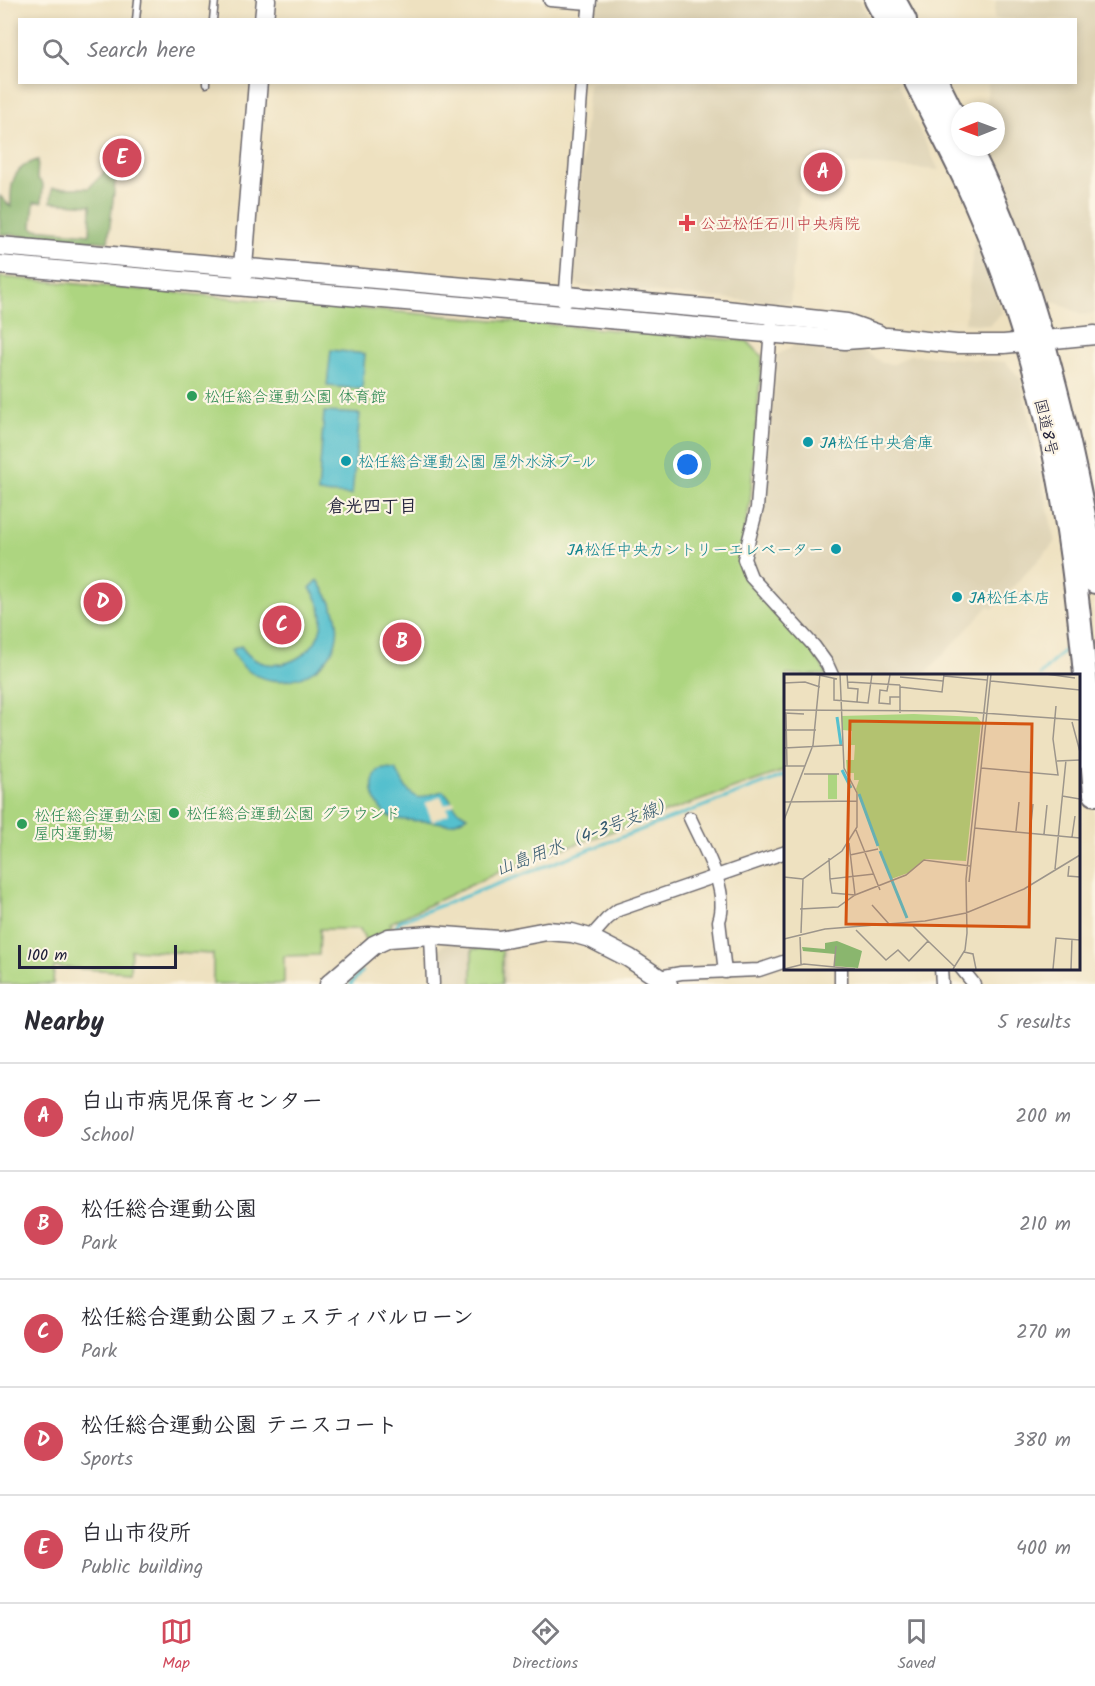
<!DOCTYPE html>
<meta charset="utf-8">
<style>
:root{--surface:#fff;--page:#f2f2f3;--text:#2b2b33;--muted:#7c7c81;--line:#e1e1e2;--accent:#d1495b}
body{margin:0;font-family:Kalam,"Klee One",sans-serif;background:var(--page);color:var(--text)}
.compass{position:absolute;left:951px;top:102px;width:54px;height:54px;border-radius:50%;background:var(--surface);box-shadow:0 3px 9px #0003;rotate:269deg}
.scale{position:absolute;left:18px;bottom:15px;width:159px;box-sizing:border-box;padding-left:6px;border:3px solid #22223b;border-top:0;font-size:16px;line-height:21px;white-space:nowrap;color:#22223b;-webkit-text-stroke:4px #fcf5e5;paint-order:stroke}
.you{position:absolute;left:688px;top:465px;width:21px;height:21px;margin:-15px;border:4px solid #fff;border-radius:50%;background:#1a73e8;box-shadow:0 0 0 9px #1a73e833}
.badge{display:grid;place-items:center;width:39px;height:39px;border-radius:50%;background:var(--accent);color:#fff;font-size:20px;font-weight:700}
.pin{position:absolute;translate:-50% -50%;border:3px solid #fff;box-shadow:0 2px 6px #0006}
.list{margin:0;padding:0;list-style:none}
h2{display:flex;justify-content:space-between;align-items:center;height:78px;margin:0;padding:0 24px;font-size:26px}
h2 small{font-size:20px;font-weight:400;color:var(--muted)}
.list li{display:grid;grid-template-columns:39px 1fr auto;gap:18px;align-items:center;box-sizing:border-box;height:108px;padding:0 24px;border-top:2px solid var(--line)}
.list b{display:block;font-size:22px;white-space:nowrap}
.list p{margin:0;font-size:20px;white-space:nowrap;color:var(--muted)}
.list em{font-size:20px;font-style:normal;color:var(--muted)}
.icon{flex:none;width:33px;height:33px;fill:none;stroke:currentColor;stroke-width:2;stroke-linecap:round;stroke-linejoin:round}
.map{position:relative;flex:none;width:1095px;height:984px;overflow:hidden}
.search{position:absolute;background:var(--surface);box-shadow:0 3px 9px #0003;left:18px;right:18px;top:18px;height:66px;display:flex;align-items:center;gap:15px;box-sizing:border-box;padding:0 21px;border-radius:0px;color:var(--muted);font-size:22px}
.sheet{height:618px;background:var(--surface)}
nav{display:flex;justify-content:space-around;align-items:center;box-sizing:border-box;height:84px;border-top:2px solid var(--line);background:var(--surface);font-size:16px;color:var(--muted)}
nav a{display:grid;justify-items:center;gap:3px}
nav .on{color:var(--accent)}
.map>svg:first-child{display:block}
.built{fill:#ded3b5}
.green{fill:#add580;stroke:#687c5e;stroke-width:1.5}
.forest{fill:#8ab66e;stroke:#566c54;stroke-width:1.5}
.water{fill:#54c0ce;stroke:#3b7184;stroke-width:1.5}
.pier{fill:#eee1c0}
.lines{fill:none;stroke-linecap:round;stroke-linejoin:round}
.stream{stroke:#54c0ce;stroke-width:3}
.lane-casing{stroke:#69656a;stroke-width:9}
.street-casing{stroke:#69656a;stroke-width:15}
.secondary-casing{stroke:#69656a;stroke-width:21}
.highway-casing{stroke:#69656a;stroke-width:26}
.lane{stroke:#fff;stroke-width:6}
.street{stroke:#fff;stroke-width:12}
.secondary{stroke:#fff;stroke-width:18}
.highway{stroke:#fff;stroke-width:22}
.health-dot{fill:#e0444e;stroke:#fcf5e5;stroke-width:2}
.leisure-dot{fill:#2e9e5b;stroke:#fcf5e5;stroke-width:2}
.culture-dot{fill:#0f9aa8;stroke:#fcf5e5;stroke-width:2}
.labels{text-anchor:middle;stroke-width:4.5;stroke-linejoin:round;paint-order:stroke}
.health-label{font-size:16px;fill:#be3a42;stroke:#fcf5e5;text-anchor:start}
.leisure-label{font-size:16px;fill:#27864d;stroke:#fcf5e5;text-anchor:start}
.street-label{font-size:16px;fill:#22223b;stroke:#fcf5e5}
.culture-label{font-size:16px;fill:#0d838f;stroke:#fcf5e5;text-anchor:start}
.neighbourhood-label{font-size:18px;font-weight:bold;fill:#22223b;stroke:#fcf5e5}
.water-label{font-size:18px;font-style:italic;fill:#34596e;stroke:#fcf5e5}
.inset-river{fill:none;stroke:#54c0ce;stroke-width:3}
.inset-road{fill:none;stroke:#9c958b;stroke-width:1.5}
.view{fill:#d45411;fill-opacity:0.15;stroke:#d45411;stroke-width:3}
.inset-edge{fill:none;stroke:#22223b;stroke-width:3}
</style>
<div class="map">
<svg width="1095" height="984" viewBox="0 0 1095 984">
<rect width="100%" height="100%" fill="#fcf5e5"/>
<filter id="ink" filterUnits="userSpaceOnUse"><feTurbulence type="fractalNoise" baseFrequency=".0167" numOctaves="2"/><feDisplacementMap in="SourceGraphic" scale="12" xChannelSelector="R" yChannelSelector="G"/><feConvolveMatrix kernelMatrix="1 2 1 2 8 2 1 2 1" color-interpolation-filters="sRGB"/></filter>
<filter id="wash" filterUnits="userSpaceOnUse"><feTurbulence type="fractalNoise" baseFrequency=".008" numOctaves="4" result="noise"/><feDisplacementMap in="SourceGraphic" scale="24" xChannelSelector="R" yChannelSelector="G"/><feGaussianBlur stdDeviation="1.35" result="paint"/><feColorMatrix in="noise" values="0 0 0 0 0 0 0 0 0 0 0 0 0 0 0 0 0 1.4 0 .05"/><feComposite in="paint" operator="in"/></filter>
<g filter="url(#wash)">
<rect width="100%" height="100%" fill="#eee1c0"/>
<g class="built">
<polygon points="596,0 859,0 870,19 594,19"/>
<polygon points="996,0 1095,0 1095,313 1083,315 1048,299 984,147 996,147 996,111 985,111 988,83 1076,82 1076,20 994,19"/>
<polygon points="589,83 897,83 905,101 939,170 802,161 790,304 579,286 572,277"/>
<polygon points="978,240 1002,313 989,325 965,323 974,241"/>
<polygon points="795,345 866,352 882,363 894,364 910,355 1005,362 1021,379 1055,542 993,609 989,606 924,675 836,675 756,576 751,556 763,509 777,355"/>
<polygon points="445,943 506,946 507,984 439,984 438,950"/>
</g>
<g class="green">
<polygon points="0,277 267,301 747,341 762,356 750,504 738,561 748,582 816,655 827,675 786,675 786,770 503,870 390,923 392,926 366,941 360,929 320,929 319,955 284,956 284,984 213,984 213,954 131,950 130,972 54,967 53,984 0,984"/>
<rect x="472" y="949" width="30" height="35"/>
</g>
<path class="forest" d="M118,158L108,242L0,234V196L11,207C10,184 12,167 38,160L37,178L43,184L42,202H34L32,227L34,229L90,234L91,205L51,202L52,188H89Z"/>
<g class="water">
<polygon points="331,350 365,354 362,389 327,386"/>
<polygon points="324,412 360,414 352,495 318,493"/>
<path d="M318,580C325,591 333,604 336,617C350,676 260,708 231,650L241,646C271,693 352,642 310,588Z"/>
<path d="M384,769L396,770C404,782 404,791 419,798L443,791C455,800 449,807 467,816C445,829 448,822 426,821C403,819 384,824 375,798C371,788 372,779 378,771Z"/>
</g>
<polygon class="pier" points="441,796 445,805 454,801 455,804 447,808 449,814 432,821 425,803"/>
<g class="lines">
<g class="stream">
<polyline points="1040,675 1073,641"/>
<polyline points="396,926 400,921 786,775"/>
<polyline points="351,984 362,971"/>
</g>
</g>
</g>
<g filter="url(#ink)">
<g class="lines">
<defs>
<g id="lane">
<polyline points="136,20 138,0"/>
<polyline points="213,20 215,0"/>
<polyline points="206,84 206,82"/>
</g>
<g id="street">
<polyline points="550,0 589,3"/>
<polyline points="588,20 590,0"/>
<polyline points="565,303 582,82"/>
<polyline points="772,315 757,508 744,559 751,577 814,646 827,664 832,675"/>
<polyline points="1078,763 1091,750"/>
<path d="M690,818C703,847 730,890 719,921L725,972"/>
<polyline points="431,935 433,984"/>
<polyline points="590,938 607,919 618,910 786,852"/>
<polyline points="941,968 942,984"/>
<polyline points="961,968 974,984"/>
<polyline points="659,977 681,973 759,970 786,961"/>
<polyline points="841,984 841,968"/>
</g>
<g id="secondary">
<polyline points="264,20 266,0"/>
<polyline points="0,246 726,310 847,323 878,334"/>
<polyline points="0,265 845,340 887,337 957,344 1004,344 1095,335"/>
<polyline points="242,279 258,82"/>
<polyline points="329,984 374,945 389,938 431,935 499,940 547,931 572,933 590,938 629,958 668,984"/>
</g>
<g id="highway">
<polyline points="876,0 887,20"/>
<polyline points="894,0 905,20"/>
<path d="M916,82C933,116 951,150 967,184C990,234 1010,289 1026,341C1071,488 1083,641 1095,794"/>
<polyline points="937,82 960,128"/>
<path d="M969,147C1014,235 1042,330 1065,426C1077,478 1088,529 1095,582"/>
</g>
</defs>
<use href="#lane" class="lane-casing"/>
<use href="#street" class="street-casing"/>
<use href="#secondary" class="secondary-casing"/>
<use href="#highway" class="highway-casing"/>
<use href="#lane" class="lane"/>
<use href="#street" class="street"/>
<use href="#secondary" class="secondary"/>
<use href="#highway" class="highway"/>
</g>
</g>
<path class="health-dot" d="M684 214h6v6h6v6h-6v6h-6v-6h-6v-6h6z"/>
<g class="leisure-dot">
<circle cx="192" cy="396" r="6"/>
<circle cx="174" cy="813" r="6"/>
<circle cx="22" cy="824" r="6"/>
</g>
<g class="culture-dot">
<circle cx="808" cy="442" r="6"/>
<circle cx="346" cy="461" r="6"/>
<circle cx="836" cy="549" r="6"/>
<circle cx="957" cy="597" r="6"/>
</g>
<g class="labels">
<g class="health-label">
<text x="700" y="229">公立松任石川中央病院</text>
</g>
<g class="leisure-label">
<text x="204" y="402">松任総合運動公園 体育館</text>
<text x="186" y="819">松任総合運動公園 グラウンド</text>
<text x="34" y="821">松任総合運動公園<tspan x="34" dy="18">屋内運動場</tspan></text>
</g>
<g class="street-label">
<text transform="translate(1047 427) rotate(77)" y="6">国道8号</text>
</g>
<g class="culture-label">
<text x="820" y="448">JA松任中央倉庫</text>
<text x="358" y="467">松任総合運動公園 屋外水泳プｰル</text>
<text x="824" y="555" text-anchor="end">JA松任中央カントリーエレベーター</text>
<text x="969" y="603">JA松任本店</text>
</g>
<g class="neighbourhood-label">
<text x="372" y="512">倉光四丁目</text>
</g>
<g class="water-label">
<text transform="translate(585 836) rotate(-21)" y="6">山島用水（4-3号支線）</text>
</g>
</g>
<g transform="translate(784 674)">
<rect width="296" height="296" fill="#eee1c0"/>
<path d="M130,40L193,43L197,48L182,187L142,185L124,199L107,205L72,115L75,106H70V99H63L62,86H70L71,71H67L68,57L59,56L57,42ZM44,100H53V125H44Z" fill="#add580"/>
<path d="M53,267L78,277L74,294L50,292L51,280L19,277L18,273L41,275V269Z" fill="#8ab66e"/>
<path class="inset-river" d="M53,43L57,71M58,96L67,114M75,120L94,172M96,177L123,244"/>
<path class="inset-road" d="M30,0L53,5M63,0L64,14L74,15L73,28M262,0L291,4M106,1L103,17L96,16L95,29L106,30V23H116M160,2L203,6M116,3L159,7M50,5V26L84,29L88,0M207,7L296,16M64,8L116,11M0,9L21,8L36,13M116,11V39M116,13L158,18L160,0M0,36L171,37L296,46M0,39L20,40M2,40L3,92M288,48L296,78M0,56H32M0,74L59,71M273,87L296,86M0,92H21M197,94L274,101L269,65L272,32M20,100H55M278,122L296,125M0,128L73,127M0,146L29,71L36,0M190,154L296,164M72,156L96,216M232,157L235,128M246,159L249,130M260,160L263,131M288,163L291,142M66,181L94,175M45,184L46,205L90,200M285,192L284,202L296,203M271,195L282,86M0,203L19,205M46,205L48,219L71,221L65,169M185,208L207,0M88,231L105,250M16,235L54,233L71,221L122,201L140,186L186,192M72,256L102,286L114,276L125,287L144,267L129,252M17,259L19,205L58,177L73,153V119L60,94L56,0M16,263L17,290M0,265L41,255L141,247L182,239L240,215L296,181M144,267L171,293M180,278L189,280L192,295M50,293L52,272M0,295L20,290L71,295M169,295L181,276L183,259L182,205L204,0M269,295L272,264L296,266M287,295L288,265"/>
<path class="view" d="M66,47L248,50L245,253L62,250Z"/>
<rect width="296" height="296" class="inset-edge"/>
</g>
</svg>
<svg class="compass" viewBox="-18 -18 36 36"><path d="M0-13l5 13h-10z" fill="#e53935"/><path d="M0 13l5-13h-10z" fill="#7c7c81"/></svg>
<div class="scale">100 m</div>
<div class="you"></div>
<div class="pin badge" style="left:823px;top:172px">A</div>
<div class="pin badge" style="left:402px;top:642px">B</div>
<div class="pin badge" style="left:282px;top:625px">C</div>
<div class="pin badge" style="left:103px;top:602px">D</div>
<div class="pin badge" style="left:122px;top:158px">E</div>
<div class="search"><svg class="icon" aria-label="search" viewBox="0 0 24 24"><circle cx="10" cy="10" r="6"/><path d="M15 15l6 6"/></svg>Search here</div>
</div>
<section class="sheet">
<h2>Nearby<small>5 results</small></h2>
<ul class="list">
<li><span class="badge">A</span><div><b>白山市病児保育センター</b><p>School</p></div><em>200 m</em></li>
<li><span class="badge">B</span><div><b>松任総合運動公園</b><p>Park</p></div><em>210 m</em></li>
<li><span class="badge">C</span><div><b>松任総合運動公園フェスティバルローン</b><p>Park</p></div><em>270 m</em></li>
<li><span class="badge">D</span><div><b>松任総合運動公園 テニスコート</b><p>Sports</p></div><em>380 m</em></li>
<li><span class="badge">E</span><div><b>白山市役所</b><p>Public building</p></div><em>400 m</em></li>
</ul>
</section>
<nav>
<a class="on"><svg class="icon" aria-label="map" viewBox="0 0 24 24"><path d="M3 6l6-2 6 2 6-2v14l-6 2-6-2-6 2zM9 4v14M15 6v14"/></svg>Map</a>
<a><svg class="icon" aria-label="directions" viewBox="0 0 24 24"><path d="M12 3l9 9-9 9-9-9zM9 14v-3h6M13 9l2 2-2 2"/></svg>Directions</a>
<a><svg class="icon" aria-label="saved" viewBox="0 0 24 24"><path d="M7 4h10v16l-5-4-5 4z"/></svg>Saved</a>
</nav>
